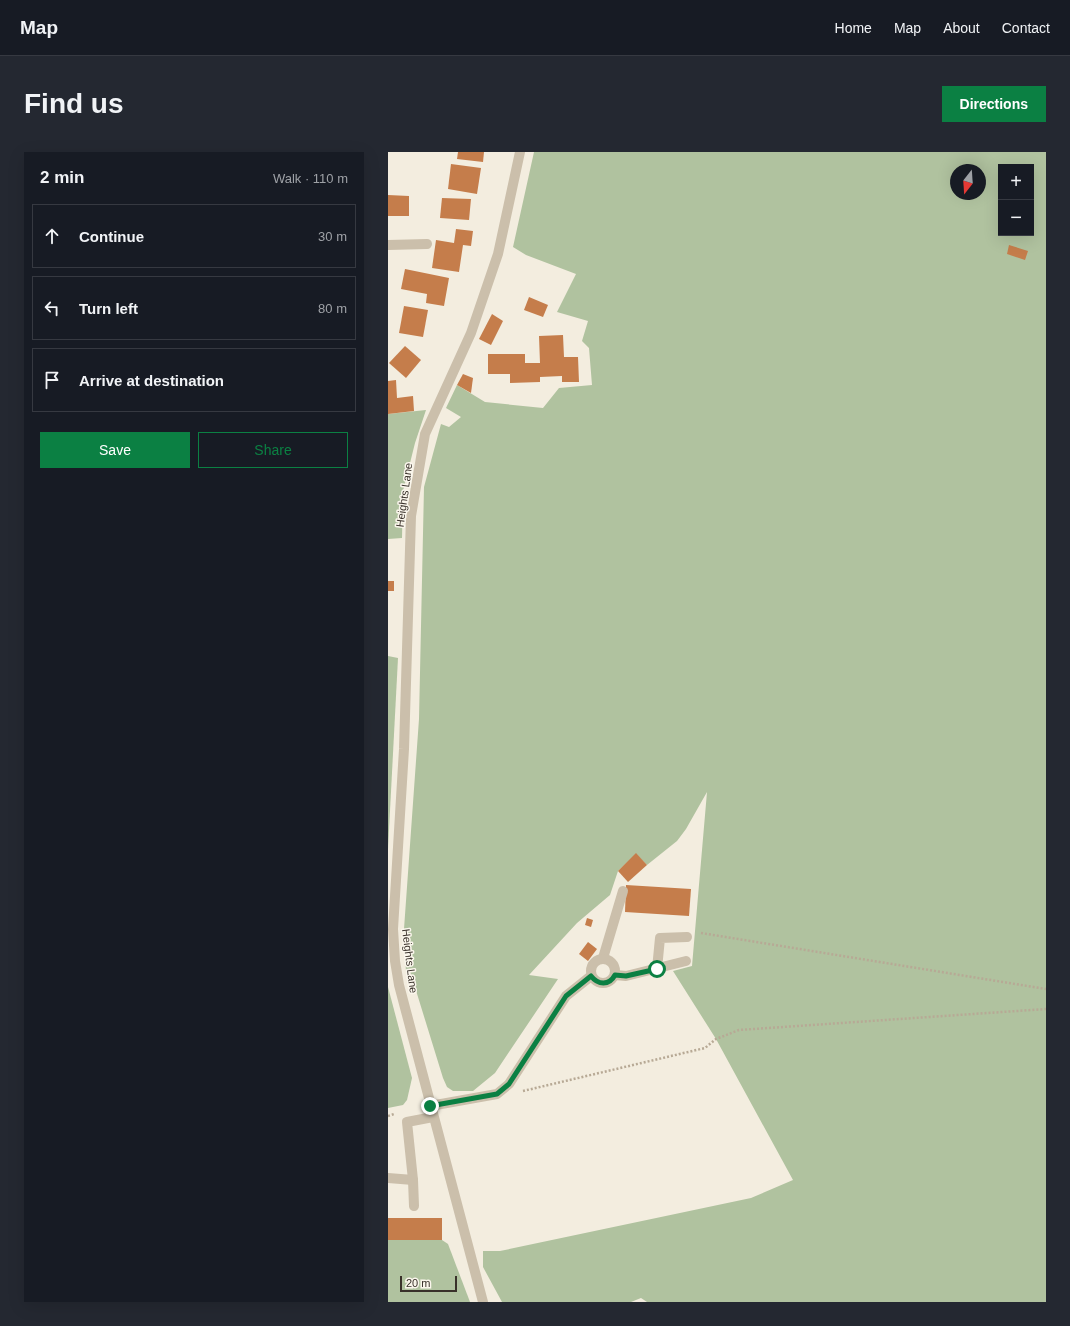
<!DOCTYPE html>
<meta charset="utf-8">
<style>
:root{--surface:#171b24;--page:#242831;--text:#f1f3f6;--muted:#9ea1a6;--line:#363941;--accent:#0b8043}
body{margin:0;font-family:Helvetica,sans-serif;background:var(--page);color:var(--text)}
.controls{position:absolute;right:12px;top:12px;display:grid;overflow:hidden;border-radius:0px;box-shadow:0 4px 16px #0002}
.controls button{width:36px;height:36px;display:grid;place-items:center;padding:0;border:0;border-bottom:1px solid var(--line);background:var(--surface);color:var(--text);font:20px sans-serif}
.compass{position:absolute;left:562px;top:12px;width:36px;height:36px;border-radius:50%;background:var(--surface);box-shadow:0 4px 16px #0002;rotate:197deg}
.scale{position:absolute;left:12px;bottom:10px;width:57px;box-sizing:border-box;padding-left:4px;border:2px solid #39312a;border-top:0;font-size:11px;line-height:14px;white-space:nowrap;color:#39312a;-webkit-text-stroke:3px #faf6ec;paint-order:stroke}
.stop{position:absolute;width:12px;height:12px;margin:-9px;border:3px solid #0b8043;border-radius:50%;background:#fff}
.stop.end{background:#0b8043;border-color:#fff;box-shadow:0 1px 4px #0008}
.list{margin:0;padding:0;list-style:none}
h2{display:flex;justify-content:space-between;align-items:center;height:52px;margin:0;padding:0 16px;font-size:17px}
h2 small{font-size:13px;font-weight:400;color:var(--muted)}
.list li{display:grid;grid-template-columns:26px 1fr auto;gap:12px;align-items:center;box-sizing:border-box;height:64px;margin:0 8px 8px;padding:0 8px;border:1px solid var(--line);border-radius:0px}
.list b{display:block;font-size:15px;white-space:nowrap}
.list em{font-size:13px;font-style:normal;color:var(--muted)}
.actions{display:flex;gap:8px;padding:12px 16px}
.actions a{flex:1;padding:9px 0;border:1px solid var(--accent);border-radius:0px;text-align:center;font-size:14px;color:var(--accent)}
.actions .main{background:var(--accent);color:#fff}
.icon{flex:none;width:22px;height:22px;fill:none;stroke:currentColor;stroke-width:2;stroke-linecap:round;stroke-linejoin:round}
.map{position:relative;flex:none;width:658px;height:1150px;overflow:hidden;border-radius:0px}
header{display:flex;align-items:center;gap:24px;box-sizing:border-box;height:56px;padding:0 20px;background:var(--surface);border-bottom:1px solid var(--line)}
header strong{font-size:19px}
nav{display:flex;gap:22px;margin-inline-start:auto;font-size:14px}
.intro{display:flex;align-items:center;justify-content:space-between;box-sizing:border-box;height:96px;padding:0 24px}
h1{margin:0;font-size:28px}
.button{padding:10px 18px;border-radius:0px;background:var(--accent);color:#fff;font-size:14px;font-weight:700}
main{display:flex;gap:24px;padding:0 24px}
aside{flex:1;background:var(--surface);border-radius:0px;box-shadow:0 4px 16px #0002}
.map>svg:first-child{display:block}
.green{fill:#b0c29f;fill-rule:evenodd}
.building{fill:#c57d4b}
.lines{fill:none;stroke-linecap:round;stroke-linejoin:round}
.path{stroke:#b7a995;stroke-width:2.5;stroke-dasharray:2 2;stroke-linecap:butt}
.minor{stroke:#cbbfab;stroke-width:10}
.route{stroke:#0b8043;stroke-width:5}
.labels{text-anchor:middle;stroke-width:3;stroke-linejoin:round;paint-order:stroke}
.street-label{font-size:11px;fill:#39312a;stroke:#faf6ec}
</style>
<header>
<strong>Map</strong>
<nav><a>Home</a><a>Map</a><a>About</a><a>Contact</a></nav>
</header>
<div class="intro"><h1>Find us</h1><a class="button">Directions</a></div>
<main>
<aside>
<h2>2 min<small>Walk · 110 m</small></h2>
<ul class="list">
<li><svg class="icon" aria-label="ahead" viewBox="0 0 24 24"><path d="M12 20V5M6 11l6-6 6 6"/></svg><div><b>Continue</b></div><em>30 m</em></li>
<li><svg class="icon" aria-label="left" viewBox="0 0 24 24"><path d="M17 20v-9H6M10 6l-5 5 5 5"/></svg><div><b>Turn left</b></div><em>80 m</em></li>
<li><svg class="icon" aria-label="arrive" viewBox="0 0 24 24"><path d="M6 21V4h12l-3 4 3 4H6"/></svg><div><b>Arrive at destination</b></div></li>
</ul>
<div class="actions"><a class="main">Save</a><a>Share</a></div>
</aside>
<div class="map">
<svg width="658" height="1150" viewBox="0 0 658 1150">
<rect width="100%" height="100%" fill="#f3eddf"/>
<g class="green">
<path d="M146,0H658V1150H259L253,1146L243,1150H114L95,1115V1099H112L363,1046L405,1028L328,887L285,819L304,814L319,640L298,677L289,689L259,713L248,702L230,719L222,743L189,771L141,823L170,827L107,921L85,939H65L59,935L55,926L22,819L18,821L16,777L31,567L36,335L53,272L61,275L73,265L58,256L69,233L97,250L155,256L171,236L204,233L201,196L194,189L200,169L169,160L188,122L138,103L125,95ZM613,15H643V81H613ZM568,18H592V42H568Z"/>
<polygon points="38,258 27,291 15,339 14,386 0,387 0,262"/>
<polygon points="0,504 10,506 0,697"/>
<polygon points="0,835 24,926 19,948 15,953 0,956"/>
<polygon points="0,1088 54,1088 60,1092 82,1150 0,1150"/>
</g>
<g class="building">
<polygon points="70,0 96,0 95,10 69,7"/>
<polygon points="63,12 93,16 89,42 60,37"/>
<polygon points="0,43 21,44 21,64 0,64"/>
<polygon points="54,46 83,47 81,68 52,66"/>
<polygon points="68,77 85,79 83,94 75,93 71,120 44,116 48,88 66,91"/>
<polygon points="621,93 640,99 637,108 619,102"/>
<polygon points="17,117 61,126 56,154 38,151 39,142 13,137"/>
<polygon points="141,145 160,153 155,165 136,158"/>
<polygon points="16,154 40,158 35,185 11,181"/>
<polygon points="104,162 115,169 103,193 91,187"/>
<polygon points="175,183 176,205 190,205 191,230 174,230 174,224 152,225 152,230 122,231 122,222 100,222 100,202 137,202 137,211 152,211 151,184"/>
<polygon points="17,194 33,208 18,226 1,211"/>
<polygon points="75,222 85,226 83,241 69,233"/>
<polygon points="8,228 9,246 25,244 26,259 0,262 0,229"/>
<rect x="0" y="429" width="6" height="10"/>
<polygon points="248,701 259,713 240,730 230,719"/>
<polygon points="238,733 303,737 301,764 237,760"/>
<polygon points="199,766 205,768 203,775 197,773"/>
<polygon points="200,790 209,797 200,809 191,802"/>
<rect x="0" y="1066" width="54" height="22"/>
</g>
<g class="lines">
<g class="path">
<polyline points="313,781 658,837"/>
<polyline points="135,939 317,896 328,887 351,878 658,857"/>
<polyline points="0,964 6,962"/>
</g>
<g class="minor">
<polyline points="0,93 39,92"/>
<polyline points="215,806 235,739"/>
<circle cx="215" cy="819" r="12"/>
<polyline points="269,817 272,786 299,785"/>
<polyline points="227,823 238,824 298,809"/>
<polyline points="42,954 109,942 121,932 178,844 203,824"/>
<polyline points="0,1026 25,1028"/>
<polyline points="26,1054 25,1028 19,970 45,965"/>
<polyline points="95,1150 11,833 7,809 5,777 16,597 23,364 37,282 83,181 110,102 132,0"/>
</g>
</g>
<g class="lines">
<path class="route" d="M42,954L109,942L121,932L178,844L203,824C210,833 221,834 227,823L238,824L269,817"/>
</g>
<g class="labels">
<g class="street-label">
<text transform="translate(16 343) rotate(-82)" y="4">Heights Lane</text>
<text transform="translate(22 809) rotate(83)" y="4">Heights Lane</text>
</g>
</g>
</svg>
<div class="controls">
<button>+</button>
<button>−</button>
</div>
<svg class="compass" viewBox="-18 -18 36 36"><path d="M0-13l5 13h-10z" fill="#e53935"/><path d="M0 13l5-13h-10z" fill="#9ea1a6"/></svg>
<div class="scale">20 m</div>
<div class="stop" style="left:269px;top:817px"></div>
<div class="stop end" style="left:42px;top:954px"></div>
</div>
</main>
